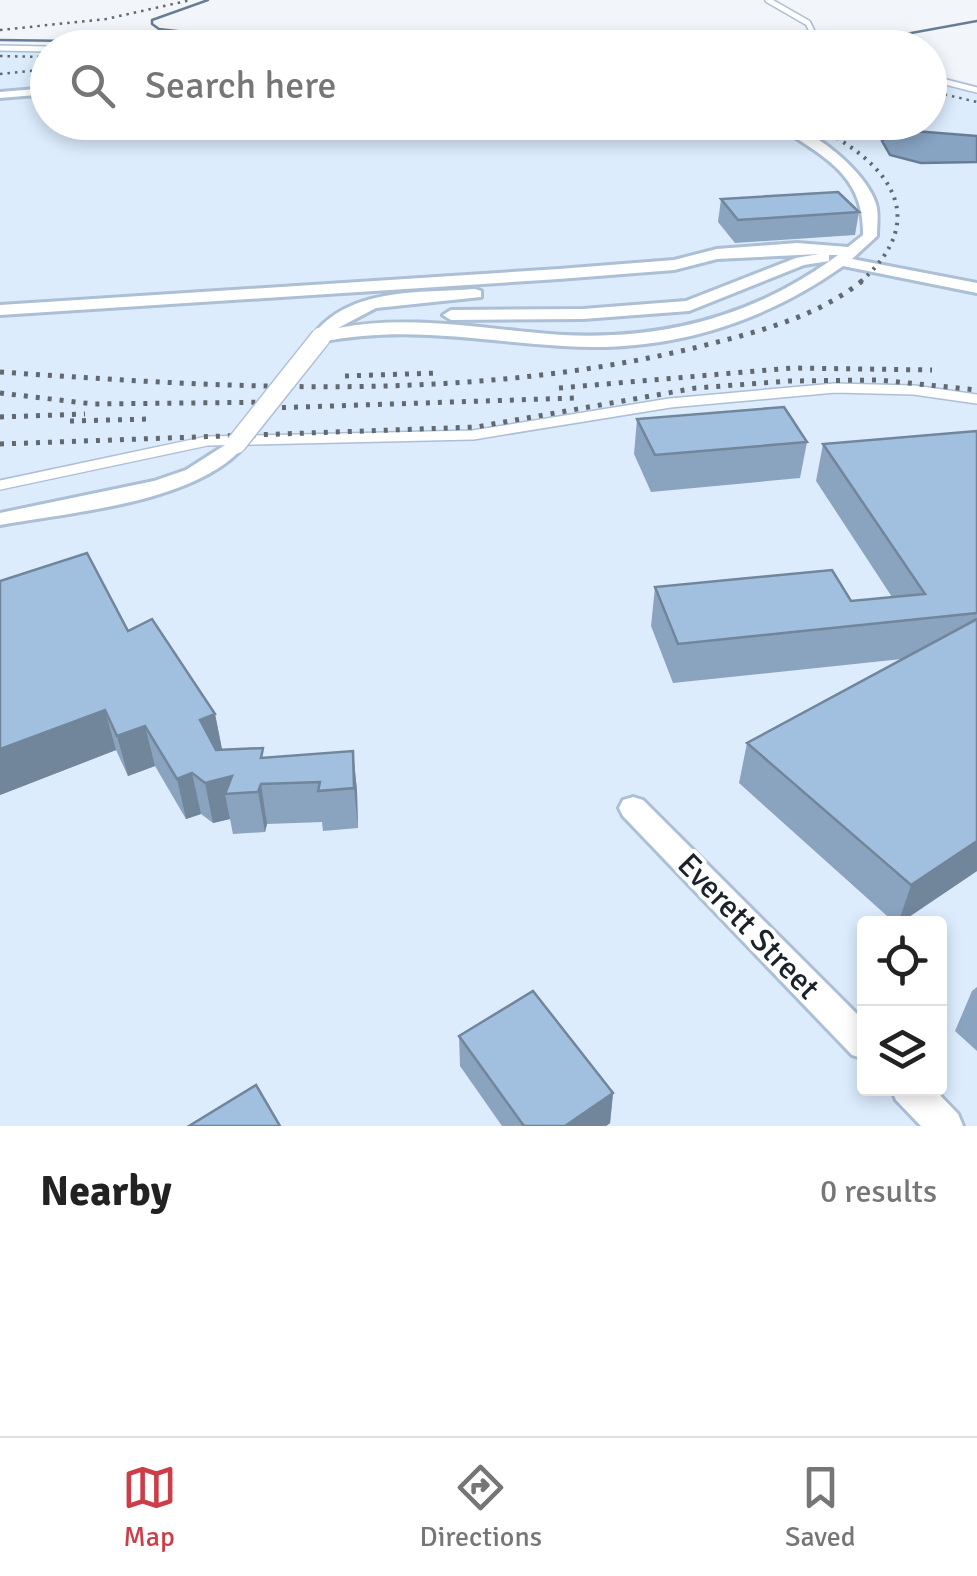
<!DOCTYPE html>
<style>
:root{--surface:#fff;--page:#f6f6f6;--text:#222;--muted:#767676;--line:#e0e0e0;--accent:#cd3d48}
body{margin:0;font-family:Signika,sans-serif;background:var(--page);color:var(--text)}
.controls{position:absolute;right:30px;bottom:30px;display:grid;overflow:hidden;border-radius:10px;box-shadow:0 5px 15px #0003}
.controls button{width:90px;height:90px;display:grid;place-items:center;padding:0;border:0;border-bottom:2px solid var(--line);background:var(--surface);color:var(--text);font:50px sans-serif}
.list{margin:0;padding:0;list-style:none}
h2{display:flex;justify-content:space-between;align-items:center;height:130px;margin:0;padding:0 40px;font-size:42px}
h2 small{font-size:32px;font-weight:400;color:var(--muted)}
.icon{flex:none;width:55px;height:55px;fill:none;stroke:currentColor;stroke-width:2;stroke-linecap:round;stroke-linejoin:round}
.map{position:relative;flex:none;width:977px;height:1126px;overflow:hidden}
.search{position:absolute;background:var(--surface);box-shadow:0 5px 15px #0003;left:30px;right:30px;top:30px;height:110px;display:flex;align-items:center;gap:25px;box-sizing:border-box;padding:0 35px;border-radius:55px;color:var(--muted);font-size:38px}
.sheet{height:310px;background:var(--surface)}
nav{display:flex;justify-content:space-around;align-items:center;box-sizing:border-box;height:140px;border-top:2px solid var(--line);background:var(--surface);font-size:28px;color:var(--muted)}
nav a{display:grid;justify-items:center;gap:5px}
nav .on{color:var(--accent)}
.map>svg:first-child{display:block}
.built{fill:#dcecfd;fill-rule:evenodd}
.water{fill:#88a4c3;stroke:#677d95;stroke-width:2.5}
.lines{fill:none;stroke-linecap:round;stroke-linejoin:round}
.stream{stroke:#677d95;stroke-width:2.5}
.lane-far1-casing{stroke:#acbfd5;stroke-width:8}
.lane-casing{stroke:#acbfd5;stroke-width:12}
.street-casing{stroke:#acbfd5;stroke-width:6}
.lane-far1{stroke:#fff;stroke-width:5}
.lane{stroke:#fff;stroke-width:9}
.street{fill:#fff;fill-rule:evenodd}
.rail-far2{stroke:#62686f;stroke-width:2.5;stroke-dasharray:2.5 5;stroke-linecap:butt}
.rail-far1{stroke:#62686f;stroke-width:4;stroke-dasharray:2.5 6;stroke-linecap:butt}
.rail{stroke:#62686f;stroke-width:5;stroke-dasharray:4 8;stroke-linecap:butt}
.street-bridge-casing{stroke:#acbfd5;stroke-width:22;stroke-linecap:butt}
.street-bridge{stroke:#fff;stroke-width:19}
.wall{fill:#8aa4bf}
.shaded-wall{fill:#71869b}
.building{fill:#a1bfde;stroke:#71869b;stroke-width:2.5}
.labels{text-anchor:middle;stroke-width:8;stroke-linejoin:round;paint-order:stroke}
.near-street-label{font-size:32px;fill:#1b222a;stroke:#fff}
</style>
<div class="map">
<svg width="977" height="1126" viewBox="0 0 977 1126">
<rect width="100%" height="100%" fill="#f2f6fb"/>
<path class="built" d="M0,46L129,47L48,48V122H930V73L977,85V1126H0ZM864,924H940V1088H864Z"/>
<polygon class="water" points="914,131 977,136 977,162 921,163 890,155 882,141 888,135"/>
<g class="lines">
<g class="stream">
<polyline points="208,0 152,20 152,24 159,29 203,34 807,41"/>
<polyline points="0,40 594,48"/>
<polyline points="838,42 862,42 977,21"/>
</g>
<defs>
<g id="lane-far1">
<polyline points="768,0 808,23 820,48"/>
<polyline points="0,48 48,49"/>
<polyline points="930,78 977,90"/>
</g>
<polyline id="lane" points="0,485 207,441 473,435 670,403 835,388 914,390 977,399"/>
<g id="street">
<polygon points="48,88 48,94 0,98 0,92"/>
<path d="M772,122C806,122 866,170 876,204C879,214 877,225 877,236L852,259L977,283V293L843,266C760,325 665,353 563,346C478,341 407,325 321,342L312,337C347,287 421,293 475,289L481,291V297L376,308L338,328C402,316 464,326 528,332C641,345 745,324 838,255H829V261L804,265L689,311L583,319L451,320L443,315L451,310L583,309L686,301L796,258L819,254L717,259L674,270L559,279L0,315V305L559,269L674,260L717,249L797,243L848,247L863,235C865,171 817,154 772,122Z"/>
<path d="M236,438L243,440L246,444C198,503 71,512 0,525V513L154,481L186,470Z"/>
<polygon points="633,797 643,800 864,1021 864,1059 852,1055 623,816 619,808 623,800"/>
<polygon points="891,1088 933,1088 958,1114 963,1126 921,1126 896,1100"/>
</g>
</defs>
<use href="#lane-far1" class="lane-far1-casing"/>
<use href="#lane" class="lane-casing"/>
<use href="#street" class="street-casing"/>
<use href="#lane-far1" class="lane-far1"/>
<use href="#lane" class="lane"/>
<use href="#street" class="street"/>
<g class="rail-far2">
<polyline points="0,30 106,19 191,0"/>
<polyline points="0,56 43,57"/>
<polyline points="0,74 48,69"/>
<polyline points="930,91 977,102"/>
</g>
<path class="rail-far1" d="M806,122C881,156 939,214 859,283"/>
<g class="rail">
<path d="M0,372C233,388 465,403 694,348C753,333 814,319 862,281"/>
<polyline points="345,376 440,373"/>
<polyline points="559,388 792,368 932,370"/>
<polyline points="0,393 93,404 284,402"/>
<polyline points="270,408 575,398"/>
<polyline points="0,417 85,414"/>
<polyline points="70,421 150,419"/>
<polyline points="0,444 476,427 696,388 789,381 879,380 977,390"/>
</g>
<defs>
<polyline id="street-bridge" points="236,444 321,337"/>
</defs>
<use href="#street-bridge" class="street-bridge-casing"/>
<use href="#street-bridge" class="street-bridge"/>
</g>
<g class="wall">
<polygon points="721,199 859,212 855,235 735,243 718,222"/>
<polygon points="637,419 807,442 800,478 651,492 634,454"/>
<polygon points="977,431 977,871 899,924 896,924 739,783 747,743 902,659 673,683 651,626 655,587 851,601 892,597 816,481 823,444"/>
<polygon points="128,631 215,714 222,750 265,758 353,751 357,791 358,828 323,831 322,822 267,824 265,832 233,834 230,819 213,823 201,814 186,819 155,766 128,776 116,750 0,795"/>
<polygon points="977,987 977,1051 955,1031 972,991"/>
<polygon points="459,1036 613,1093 610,1123 606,1126 502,1126 460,1066"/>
</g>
<g class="shaded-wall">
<polygon points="105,710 116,750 0,795 0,749"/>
<polygon points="215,714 223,754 208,760 200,720"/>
<polygon points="145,726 155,766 128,776 117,736"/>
<polygon points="353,751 357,791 358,828 354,788"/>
<polygon points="192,773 201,814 186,819 177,779"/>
<polygon points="232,776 225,794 230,819 213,823 205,783"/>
<polygon points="261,784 267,824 265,832 258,792"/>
<polygon points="977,841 977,871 898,924 911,885"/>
<polygon points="613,1093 610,1123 606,1126 565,1126"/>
</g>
<g class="building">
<polygon points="838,192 859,212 738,220 721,199"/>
<polygon points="784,407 807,442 655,455 637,419"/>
<polygon points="977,431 977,613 678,644 655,587 832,570 851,601 925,594 823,444"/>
<polygon points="87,553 128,631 152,619 215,714 200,720 216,750 263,748 261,758 353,751 354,788 318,791 320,782 261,784 258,792 225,794 232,776 205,783 192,773 177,779 145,726 117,736 105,710 0,749 0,581"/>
<polygon points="977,619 977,841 911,885 747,743"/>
<polygon points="533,991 613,1093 565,1126 524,1126 459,1036"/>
<polygon points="256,1085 280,1126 189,1126"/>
</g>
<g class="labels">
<g class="near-street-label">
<text transform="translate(749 926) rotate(46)" y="11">Everett Street</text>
</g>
</g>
</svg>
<div class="controls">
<button><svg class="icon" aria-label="locate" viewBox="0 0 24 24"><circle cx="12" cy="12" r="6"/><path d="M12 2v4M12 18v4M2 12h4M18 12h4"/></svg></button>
<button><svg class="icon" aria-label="layers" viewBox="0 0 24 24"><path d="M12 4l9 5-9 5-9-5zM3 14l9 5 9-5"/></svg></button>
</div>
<div class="search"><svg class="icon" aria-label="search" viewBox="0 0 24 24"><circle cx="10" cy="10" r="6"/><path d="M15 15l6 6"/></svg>Search here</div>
</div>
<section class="sheet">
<h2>Nearby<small>0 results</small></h2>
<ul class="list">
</ul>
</section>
<nav>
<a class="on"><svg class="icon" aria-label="map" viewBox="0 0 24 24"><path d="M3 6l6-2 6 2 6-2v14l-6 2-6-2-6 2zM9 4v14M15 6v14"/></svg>Map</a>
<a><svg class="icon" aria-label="directions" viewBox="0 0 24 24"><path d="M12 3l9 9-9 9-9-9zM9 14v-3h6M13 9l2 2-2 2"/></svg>Directions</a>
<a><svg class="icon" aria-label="saved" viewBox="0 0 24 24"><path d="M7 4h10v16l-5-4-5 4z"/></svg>Saved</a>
</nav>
